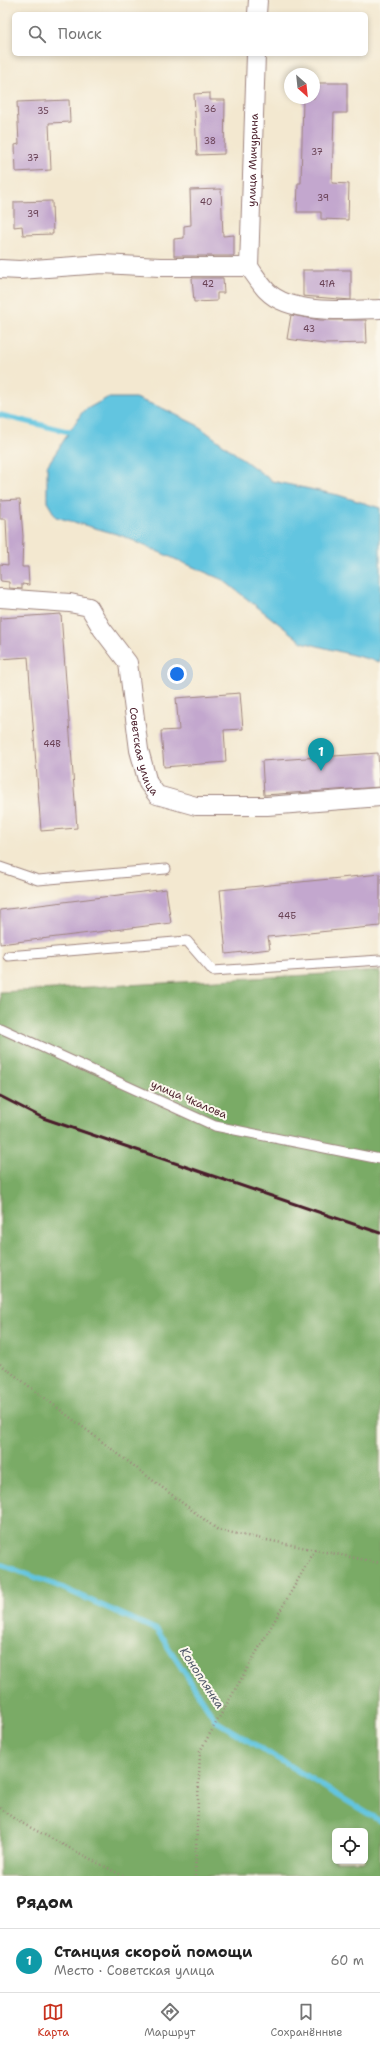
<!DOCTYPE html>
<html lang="ru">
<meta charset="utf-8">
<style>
:root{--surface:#fff;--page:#f2f2f2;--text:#222;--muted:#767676;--line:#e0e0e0;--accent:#c8321e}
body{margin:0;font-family:"Shantell Sans",sans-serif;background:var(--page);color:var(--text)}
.controls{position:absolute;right:12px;bottom:12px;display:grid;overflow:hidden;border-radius:6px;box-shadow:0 2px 6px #0003}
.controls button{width:36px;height:36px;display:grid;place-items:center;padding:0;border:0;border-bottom:1px solid var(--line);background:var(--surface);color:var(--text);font:20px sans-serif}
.compass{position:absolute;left:284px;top:68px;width:36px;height:36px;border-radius:50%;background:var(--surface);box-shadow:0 2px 6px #0003;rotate:153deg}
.you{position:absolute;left:177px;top:674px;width:14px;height:14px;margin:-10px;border:3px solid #fff;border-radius:50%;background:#1a73e8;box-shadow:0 0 0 6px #1a73e833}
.badge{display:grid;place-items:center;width:26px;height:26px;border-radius:50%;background:var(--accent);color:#fff;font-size:13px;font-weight:700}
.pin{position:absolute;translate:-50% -33px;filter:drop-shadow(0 1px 2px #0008)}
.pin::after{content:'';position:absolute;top:21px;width:14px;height:12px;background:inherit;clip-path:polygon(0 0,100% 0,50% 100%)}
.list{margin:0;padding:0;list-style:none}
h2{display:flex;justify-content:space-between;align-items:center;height:52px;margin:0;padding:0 16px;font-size:17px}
h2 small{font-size:13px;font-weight:400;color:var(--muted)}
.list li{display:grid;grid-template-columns:26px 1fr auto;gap:12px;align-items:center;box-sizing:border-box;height:64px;padding:0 16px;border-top:1px solid var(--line)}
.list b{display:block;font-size:15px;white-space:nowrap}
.list p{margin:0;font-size:13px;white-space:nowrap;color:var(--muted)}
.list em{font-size:13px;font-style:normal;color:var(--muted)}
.icon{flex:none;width:22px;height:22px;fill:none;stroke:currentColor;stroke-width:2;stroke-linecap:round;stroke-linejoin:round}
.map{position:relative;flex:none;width:380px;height:1876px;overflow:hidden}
.search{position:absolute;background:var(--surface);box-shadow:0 2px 6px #0003;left:12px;right:12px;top:12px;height:44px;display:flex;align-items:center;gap:10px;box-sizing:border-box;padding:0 14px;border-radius:6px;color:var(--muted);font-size:15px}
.sheet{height:116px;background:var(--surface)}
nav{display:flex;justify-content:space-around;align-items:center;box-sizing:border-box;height:56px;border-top:1px solid var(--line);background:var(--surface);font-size:11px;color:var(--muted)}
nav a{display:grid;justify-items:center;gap:2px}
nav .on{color:var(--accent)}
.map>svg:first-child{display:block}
.forest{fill:#7aab66;stroke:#626548;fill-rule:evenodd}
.water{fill:#62c5e0;stroke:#567286}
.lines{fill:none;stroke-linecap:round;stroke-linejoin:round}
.stream{stroke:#62c5e0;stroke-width:5.5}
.building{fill:#c3a7ce}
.lane-casing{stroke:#9e847e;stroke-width:11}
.street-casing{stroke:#9e847e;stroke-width:20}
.path{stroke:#9e847e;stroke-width:2.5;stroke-dasharray:1 3;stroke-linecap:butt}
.lane{stroke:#fff;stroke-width:9}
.street{stroke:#fff;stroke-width:18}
.rail{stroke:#4a1f2b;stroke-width:3}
.labels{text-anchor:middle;stroke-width:4;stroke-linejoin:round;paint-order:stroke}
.number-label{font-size:9px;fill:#684154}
.street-label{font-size:11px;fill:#4a1f2b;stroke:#fbf7ec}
.water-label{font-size:12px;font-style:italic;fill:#52596a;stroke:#fbf7ec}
</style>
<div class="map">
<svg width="380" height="1876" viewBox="0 0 380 1876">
<rect width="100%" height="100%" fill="#fbf7ec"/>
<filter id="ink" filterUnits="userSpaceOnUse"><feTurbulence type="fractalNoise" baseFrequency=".025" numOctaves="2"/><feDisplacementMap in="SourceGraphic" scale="8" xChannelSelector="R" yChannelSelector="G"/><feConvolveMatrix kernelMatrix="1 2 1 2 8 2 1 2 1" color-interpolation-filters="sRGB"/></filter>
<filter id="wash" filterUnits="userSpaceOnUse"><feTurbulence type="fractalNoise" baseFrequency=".012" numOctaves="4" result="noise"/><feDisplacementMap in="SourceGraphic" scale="16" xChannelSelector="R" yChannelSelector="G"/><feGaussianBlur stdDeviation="0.9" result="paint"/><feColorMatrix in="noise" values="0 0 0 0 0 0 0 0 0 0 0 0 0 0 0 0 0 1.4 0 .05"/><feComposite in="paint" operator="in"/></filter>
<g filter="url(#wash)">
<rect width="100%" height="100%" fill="#f3e8d0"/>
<path class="forest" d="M380,971V1876H0V992ZM335,1831H365V1861H335Z"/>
<polygon class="water" points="107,398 135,398 162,408 197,425 272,481 338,495 380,508 380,662 302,642 223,580 120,535 56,517 47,502 47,466 83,411"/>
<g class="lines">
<g class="stream">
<polyline points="0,415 70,432"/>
<polyline points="0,1564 58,1586 157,1630 216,1721 380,1821"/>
</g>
</g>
<g id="blocks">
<g class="building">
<polygon points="314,83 347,83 347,113 334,113 332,183 349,184 348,220 321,219 321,212 297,212 298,183 301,183 303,98 314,98"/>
<polygon points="210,93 210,100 225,100 224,154 197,155 194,94"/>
<polygon points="69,100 70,122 49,123 51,170 16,172 15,145 19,144 17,102"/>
<polygon points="221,189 223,236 234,235 234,256 174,256 174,239 184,238 184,226 191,225 190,190"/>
<polygon points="52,201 53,234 23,235 22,226 14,227 14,202"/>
<polygon points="303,270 351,270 351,300 303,296"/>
<polygon points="192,278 223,278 224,293 217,293 217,301 194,302"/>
<polygon points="291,315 320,320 366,320 367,343 324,344 287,339"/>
<polygon points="20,499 23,536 22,567 28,567 29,585 22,584 22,589 9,588 9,582 1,581 0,579 0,564 8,565 6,519 0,519 0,500"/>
<polygon points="61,614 77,828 41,831 28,657 0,659 0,618"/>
<polygon points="240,693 243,729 224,730 226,762 164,767 161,731 179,730 176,698"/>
<polygon points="378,753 380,787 264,795 262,761"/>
<polygon points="380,874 380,926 268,937 270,949 226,954 220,890"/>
<polygon points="166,889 171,923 0,944 0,910"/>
</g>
</g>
</g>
<g filter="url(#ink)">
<use href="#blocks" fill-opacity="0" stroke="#9e847e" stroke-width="1"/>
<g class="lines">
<defs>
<g id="lane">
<polyline points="0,867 38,880 166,869"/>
<polyline points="8,956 187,941 213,971 380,960"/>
<polyline points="0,1028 215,1126 380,1159"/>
</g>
<g id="street">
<polyline points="257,14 258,0"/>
<path id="s1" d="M249,267L256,54"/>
<path d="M0,269L20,270L102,264L160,267H249C255,275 260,284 267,291C290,315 349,310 380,309"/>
<path id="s2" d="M0,598L70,603L89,607L102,629L128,663L139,750L148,783L157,795L196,806H267L380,797"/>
</g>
</defs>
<use href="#lane" class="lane-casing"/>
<use href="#street" class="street-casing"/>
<g class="path">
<polyline points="0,1364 218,1530 380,1563"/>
<polyline points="0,1808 16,1820 123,1876"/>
<polyline points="195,1876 200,1751 315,1550"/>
</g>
<use href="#lane" class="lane"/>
<use href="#street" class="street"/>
<polyline class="rail" points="0,1096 43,1118 380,1233"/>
</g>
</g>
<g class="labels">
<g class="number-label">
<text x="210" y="112">36</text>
<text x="43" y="114">35</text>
<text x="210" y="144">38</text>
<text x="317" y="155">37</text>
<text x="33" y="161">37</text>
<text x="323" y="201">39</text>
<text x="206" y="205">40</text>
<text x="33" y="217">39</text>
<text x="208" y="287">42</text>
<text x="327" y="287">41А</text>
<text x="309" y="332">43</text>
<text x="52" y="747">44В</text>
<text x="287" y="919">44Б</text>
</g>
<g class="street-label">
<text dy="4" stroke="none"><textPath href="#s1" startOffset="107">улица Мичурина</textPath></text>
<text dy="4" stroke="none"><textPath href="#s2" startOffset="248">Советская улица</textPath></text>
<text transform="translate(189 1099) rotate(23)" y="4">улица Чкалова</text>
</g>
<g class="water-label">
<text transform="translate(202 1678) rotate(57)" y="4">Коноплянка</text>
</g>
</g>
</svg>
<div class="controls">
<button><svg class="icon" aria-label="locate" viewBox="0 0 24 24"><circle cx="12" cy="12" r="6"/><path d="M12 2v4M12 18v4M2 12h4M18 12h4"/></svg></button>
</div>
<svg class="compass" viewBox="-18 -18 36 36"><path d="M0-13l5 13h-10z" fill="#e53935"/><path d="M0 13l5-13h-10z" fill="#767676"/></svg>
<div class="you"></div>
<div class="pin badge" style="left:321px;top:771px;background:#0f9aa8">1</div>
<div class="search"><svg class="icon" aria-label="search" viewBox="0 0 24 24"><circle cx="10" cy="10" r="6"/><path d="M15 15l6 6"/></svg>Поиск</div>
</div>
<section class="sheet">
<h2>Рядом<small></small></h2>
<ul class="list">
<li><span class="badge" style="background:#0f9aa8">1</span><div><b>Станция скорой помощи</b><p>Место · Советская улица</p></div><em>60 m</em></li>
</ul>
</section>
<nav>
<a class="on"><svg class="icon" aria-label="map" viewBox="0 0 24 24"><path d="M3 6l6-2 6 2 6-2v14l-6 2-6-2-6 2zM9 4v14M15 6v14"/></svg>Карта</a>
<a><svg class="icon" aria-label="directions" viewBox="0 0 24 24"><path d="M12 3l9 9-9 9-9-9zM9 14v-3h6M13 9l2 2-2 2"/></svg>Маршрут</a>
<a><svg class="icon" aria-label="saved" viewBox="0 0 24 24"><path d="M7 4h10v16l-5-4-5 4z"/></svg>Сохранённые</a>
</nav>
